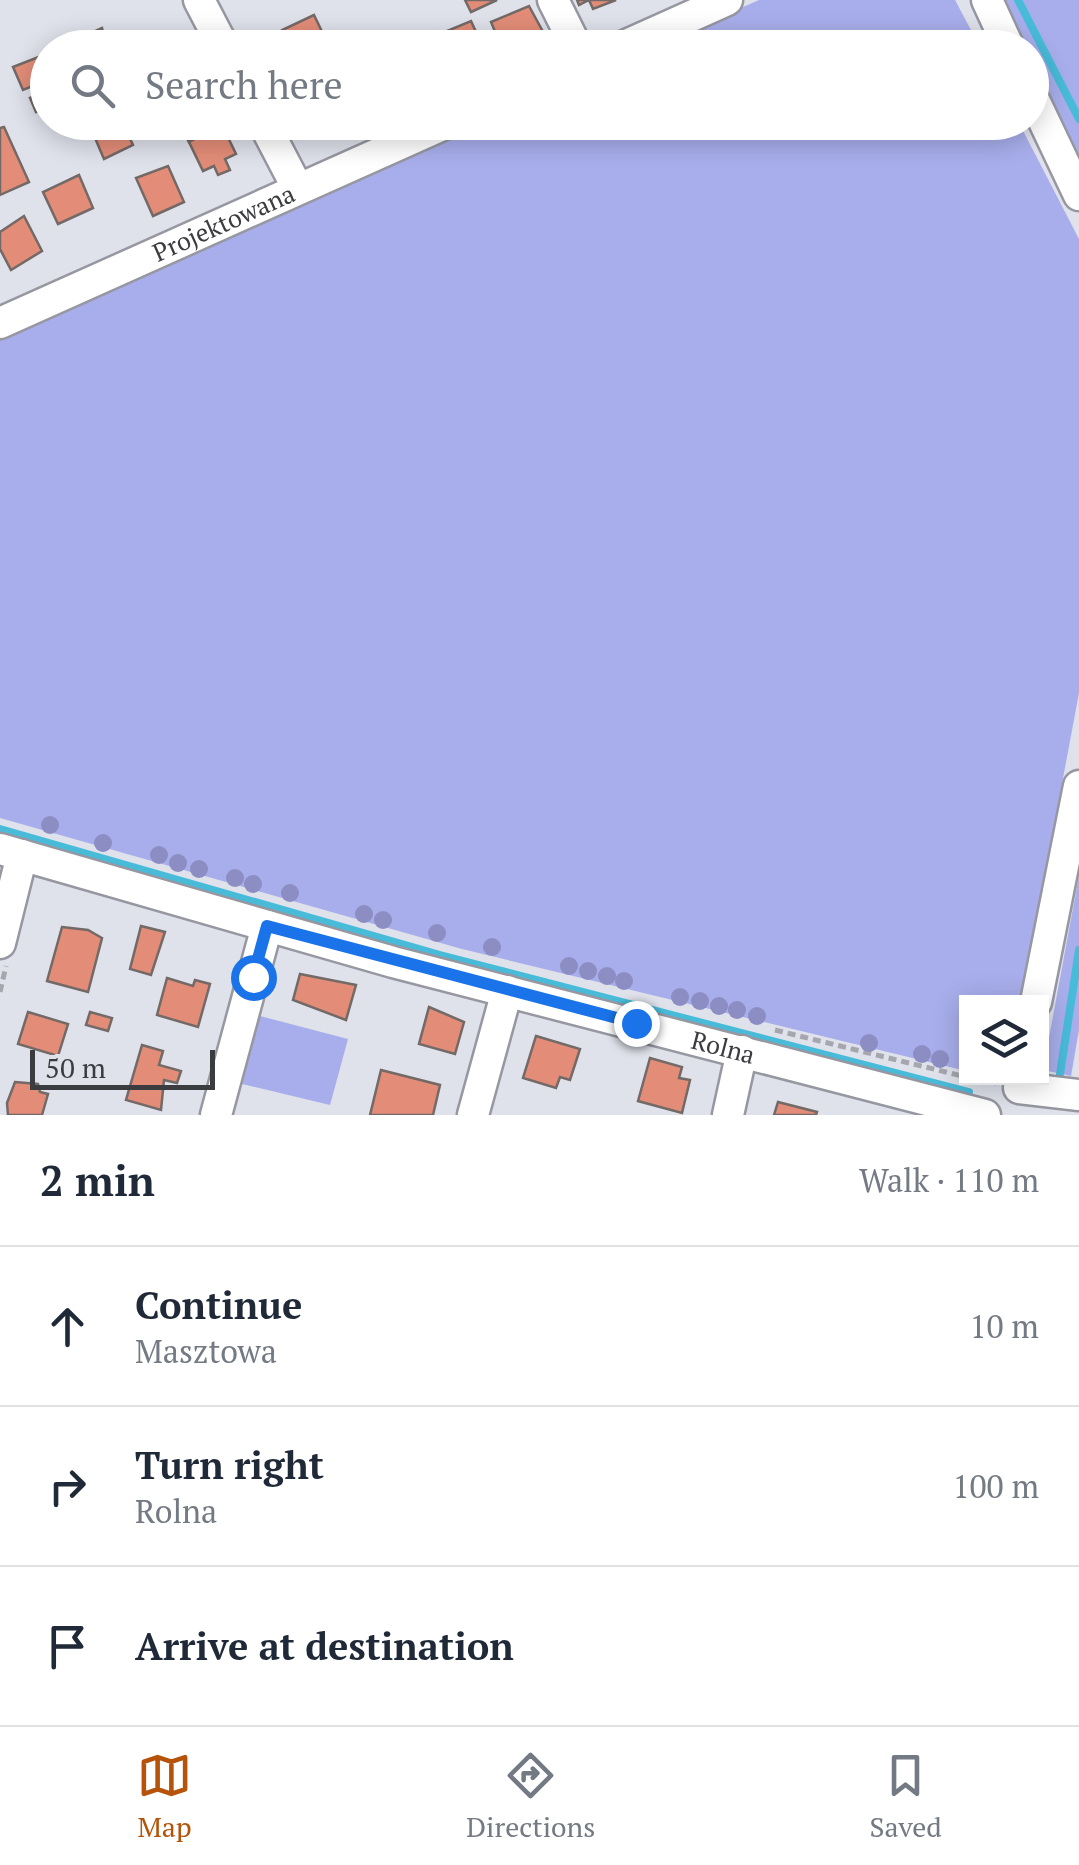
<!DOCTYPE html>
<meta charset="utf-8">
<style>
:root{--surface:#fff;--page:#f6f6f7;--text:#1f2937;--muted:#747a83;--line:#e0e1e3;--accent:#b45309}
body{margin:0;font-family:"PT Serif",serif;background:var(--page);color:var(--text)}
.controls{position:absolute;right:30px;bottom:30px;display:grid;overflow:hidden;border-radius:0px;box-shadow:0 5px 25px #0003}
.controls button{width:90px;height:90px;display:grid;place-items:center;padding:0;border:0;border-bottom:2px solid var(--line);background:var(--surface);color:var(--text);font:50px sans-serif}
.scale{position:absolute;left:30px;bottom:25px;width:185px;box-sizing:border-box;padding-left:10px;border:5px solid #3b3c40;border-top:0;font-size:28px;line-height:35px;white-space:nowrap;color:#3b3c40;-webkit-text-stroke:8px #dfe1eb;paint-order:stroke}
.stop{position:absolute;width:30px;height:30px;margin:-22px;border:8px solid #1a73e8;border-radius:50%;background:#fff}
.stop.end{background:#1a73e8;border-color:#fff;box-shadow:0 2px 10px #0008}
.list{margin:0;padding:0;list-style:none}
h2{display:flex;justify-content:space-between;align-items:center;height:130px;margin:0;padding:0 40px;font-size:42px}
h2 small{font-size:32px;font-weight:400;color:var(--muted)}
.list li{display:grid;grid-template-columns:65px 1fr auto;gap:30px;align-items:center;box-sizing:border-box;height:160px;padding:0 40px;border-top:2px solid var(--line)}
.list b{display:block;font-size:38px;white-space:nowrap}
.list p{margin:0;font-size:32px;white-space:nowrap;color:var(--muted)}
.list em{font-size:32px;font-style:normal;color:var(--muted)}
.icon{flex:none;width:55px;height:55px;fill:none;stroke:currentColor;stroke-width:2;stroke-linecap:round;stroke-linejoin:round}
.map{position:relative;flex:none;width:1079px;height:1115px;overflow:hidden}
.search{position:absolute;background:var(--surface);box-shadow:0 5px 25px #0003;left:30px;right:30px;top:30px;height:110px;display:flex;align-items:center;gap:25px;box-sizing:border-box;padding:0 35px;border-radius:55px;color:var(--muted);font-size:38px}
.sheet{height:610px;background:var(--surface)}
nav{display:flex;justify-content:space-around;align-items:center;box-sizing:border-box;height:140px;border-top:2px solid var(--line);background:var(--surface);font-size:28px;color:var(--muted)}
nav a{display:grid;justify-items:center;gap:5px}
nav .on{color:var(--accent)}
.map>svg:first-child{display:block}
.green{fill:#a8aeeb}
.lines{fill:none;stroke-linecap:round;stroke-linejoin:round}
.stream{stroke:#48bbd9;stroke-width:8}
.building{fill:#e38d78;stroke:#736966;stroke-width:2.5}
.minor-casing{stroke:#9697a1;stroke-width:35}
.path{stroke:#a5a6ae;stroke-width:5;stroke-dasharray:8 5;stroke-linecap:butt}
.minor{stroke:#fff;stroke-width:30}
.tree{fill:#8c8dc2}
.route{stroke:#1a73e8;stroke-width:12}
.labels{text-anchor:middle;stroke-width:9;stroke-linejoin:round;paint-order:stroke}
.street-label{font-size:25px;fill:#3b3c40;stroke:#dfe1eb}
</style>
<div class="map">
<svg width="1079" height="1115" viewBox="0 0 1079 1115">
<rect width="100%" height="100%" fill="#dfe1eb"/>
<g class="green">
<polygon points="759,0 955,0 980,47 650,48"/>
<polygon points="997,0 1079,0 1079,166 1032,70 1032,48 1021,47"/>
<polygon points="479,123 1019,123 1079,239 1079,693 1021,1002 966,1002 966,1071 462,949 0,818 0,332"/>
<polygon points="1079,876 1079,1030 1071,1076 1043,1070"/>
<polygon points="260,1016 348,1039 330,1105 242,1084"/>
</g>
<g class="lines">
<g class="stream">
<polyline points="1018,0 1079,119"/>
<polyline points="0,829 440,955 969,1092"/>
<polyline points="1060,1074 1079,950"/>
</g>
</g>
<g class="building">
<polygon points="465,0 497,0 471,12"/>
<polygon points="577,0 616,0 593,9 589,0 579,5"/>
<polygon points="529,6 547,39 502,48 491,22"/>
<polygon points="314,15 327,42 316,48 280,48 288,44 282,30"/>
<polygon points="471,21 476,32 455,42 406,48"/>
<polygon points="102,28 107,48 76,48 73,41"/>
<polygon points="46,54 48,80 23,90 13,67"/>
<polygon points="48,90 48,107 36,112 30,98"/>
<polygon points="191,122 221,122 222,125 189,142 181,128"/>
<polygon points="222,125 236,154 225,159 230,170 218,175 214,166 203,171 189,142"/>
<polygon points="124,126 133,145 104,159 95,138"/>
<polygon points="4,127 29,182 0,195 0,128"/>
<polygon points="168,166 184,202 153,216 136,178"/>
<polygon points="79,175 93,208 58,224 43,192"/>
<polygon points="24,216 42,251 11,270 0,249 0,232"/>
<polygon points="141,926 165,932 151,975 130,969"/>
<polygon points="62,927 88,930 102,938 88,992 47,981"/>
<polygon points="300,974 356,985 346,1020 293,1000"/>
<polygon points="167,978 193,986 195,980 210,984 198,1027 157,1015"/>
<polygon points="429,1007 464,1022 455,1054 419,1044"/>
<polygon points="28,1012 68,1024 58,1056 18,1044"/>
<polygon points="90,1012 112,1018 108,1031 86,1025"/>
<polygon points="536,1036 580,1049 570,1080 560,1077 556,1088 523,1078"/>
<polygon points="142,1045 163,1051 159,1065 181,1071 177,1083 164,1080 161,1110 126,1100"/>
<polygon points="650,1058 682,1067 679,1078 690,1080 682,1113 638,1101"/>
<polygon points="381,1070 440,1085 433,1115 370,1115"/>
<polygon points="15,1082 38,1084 40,1092 48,1094 42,1115 8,1115 7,1103"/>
<polygon points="778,1102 817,1112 816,1115 774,1115"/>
</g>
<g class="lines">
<defs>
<g id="minor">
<polyline points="199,0 224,48"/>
<polyline points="553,0 577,48"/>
<polyline points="987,0 1009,48"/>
<polyline points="620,48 727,0"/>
<polyline points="1032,96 1079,195"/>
<polyline points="263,122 298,189"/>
<path id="s1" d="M0,323L449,122"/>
<path id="s2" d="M0,849L393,962L985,1115"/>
<polyline points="0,943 22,855"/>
<polyline points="1036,1002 1079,786"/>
<polyline points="1019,1088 1079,1095"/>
<polyline points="216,1115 267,926"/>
<polyline points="473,1115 507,991"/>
<polyline points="728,1115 742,1051"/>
</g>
</defs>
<use href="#minor" class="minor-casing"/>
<g class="path">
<polyline points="0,992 6,966"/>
<polyline points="775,1030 966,1077"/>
<polyline points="969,1078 996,1083"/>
</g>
<use href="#minor" class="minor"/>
</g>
<g class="tree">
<circle cx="50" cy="825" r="9"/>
<circle cx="103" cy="843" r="9"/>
<circle cx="159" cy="855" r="9"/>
<circle cx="178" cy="863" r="9"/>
<circle cx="199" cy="869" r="9"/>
<circle cx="235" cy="878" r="9"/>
<circle cx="253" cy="884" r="9"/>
<circle cx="290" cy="893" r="9"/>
<circle cx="364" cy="914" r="9"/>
<circle cx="383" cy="920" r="9"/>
<circle cx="437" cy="933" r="9"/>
<circle cx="492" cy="947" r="9"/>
<circle cx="569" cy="966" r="9"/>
<circle cx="588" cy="971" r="9"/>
<circle cx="607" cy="976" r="9"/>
<circle cx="624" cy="981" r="9"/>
<circle cx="680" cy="997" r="9"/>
<circle cx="700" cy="1001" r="9"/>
<circle cx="719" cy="1006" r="9"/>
<circle cx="737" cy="1010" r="9"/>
<circle cx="757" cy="1016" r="9"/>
<circle cx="869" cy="1043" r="9"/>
<circle cx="922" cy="1054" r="9"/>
<circle cx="940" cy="1059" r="9"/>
</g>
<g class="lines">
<polyline class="route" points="253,977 267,926 636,1023"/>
</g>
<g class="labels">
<g class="street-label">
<text dy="9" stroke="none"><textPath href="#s1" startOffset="245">Projektowana</textPath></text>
<text dy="9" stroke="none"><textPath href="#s2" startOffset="750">Rolna</textPath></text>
</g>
</g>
</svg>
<div class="controls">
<button><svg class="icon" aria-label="layers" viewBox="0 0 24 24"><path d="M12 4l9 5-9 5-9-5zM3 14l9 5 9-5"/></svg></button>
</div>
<div class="scale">50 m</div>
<div class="stop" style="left:253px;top:977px"></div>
<div class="stop end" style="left:636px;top:1023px"></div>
<div class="search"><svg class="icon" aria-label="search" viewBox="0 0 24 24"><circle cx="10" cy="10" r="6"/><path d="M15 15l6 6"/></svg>Search here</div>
</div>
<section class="sheet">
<h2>2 min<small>Walk · 110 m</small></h2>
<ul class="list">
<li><svg class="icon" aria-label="ahead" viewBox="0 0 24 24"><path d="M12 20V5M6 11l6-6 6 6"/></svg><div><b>Continue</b><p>Masztowa</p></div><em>10 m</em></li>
<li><svg class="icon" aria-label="right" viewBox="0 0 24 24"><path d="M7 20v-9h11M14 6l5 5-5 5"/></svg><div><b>Turn right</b><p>Rolna</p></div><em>100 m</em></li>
<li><svg class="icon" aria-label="arrive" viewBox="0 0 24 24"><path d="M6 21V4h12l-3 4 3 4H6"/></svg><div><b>Arrive at destination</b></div></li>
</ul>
</section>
<nav>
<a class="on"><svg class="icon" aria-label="map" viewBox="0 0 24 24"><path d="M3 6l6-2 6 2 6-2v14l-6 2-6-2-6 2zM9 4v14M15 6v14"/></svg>Map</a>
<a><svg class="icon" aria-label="directions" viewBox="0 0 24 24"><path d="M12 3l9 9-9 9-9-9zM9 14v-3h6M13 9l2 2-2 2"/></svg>Directions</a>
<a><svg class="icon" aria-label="saved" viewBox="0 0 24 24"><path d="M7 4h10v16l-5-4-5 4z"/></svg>Saved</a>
</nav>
